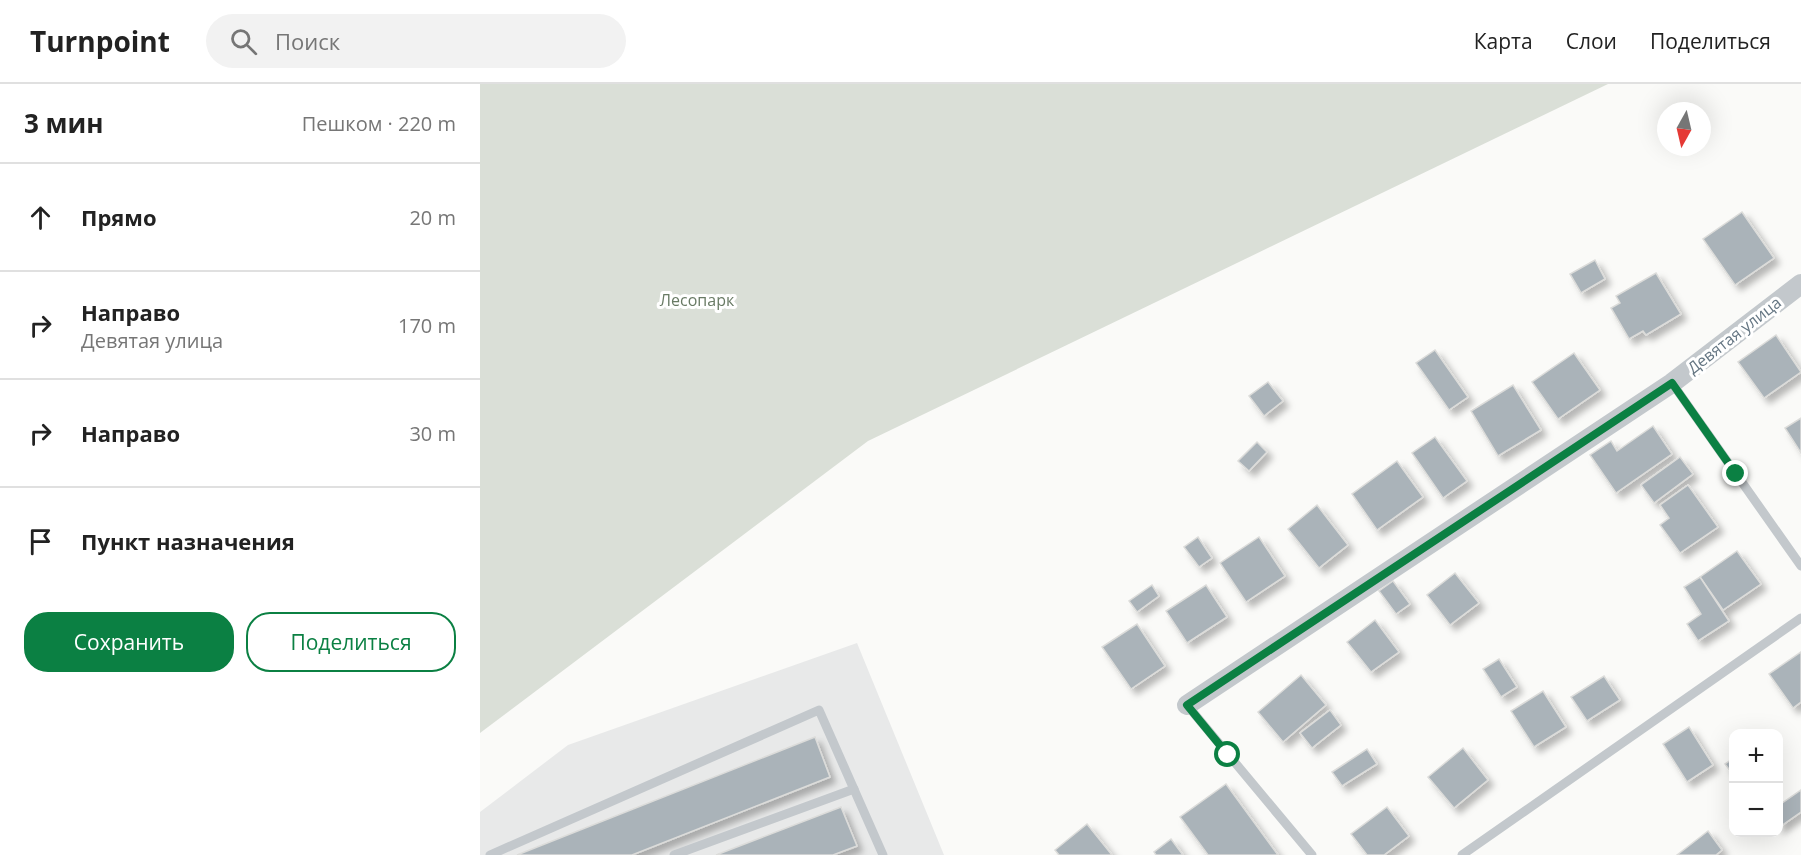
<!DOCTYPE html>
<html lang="ru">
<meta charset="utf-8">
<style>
:root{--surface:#fff;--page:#f2f2f2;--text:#222;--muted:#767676;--line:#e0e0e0;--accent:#0b8043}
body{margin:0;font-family:"Open Sans",sans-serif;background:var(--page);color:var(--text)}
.controls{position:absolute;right:18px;bottom:18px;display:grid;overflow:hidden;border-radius:12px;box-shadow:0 6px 24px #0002}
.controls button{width:54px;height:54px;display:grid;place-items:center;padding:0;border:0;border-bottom:2px solid var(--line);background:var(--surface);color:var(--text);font:30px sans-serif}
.compass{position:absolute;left:1177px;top:18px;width:54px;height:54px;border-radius:50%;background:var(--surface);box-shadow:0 6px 24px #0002;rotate:188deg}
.stop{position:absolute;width:18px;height:18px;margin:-14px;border:4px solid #0b8043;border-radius:50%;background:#fff}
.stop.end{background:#0b8043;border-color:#fff;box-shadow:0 2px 6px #0008}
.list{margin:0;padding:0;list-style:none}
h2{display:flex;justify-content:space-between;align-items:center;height:78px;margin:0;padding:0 24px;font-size:26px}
h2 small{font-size:20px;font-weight:400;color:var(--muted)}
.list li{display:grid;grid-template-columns:39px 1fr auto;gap:18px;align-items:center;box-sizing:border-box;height:108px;padding:0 24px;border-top:2px solid var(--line)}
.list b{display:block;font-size:22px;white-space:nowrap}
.list p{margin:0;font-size:20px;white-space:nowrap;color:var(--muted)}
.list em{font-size:20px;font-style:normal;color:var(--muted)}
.actions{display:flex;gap:12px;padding:18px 24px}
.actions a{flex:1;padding:14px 0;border:2px solid var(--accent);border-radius:24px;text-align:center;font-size:21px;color:var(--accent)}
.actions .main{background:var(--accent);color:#fff}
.icon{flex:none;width:33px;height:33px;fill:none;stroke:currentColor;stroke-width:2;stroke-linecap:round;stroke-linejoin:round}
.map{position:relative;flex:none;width:1321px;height:771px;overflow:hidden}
header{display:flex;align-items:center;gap:36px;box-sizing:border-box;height:84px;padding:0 30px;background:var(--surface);border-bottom:2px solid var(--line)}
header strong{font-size:28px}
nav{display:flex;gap:33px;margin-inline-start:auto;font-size:21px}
.search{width:420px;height:54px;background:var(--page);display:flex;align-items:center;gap:15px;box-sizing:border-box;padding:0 21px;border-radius:33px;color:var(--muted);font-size:22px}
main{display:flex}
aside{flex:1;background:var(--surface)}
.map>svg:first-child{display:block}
.built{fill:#e8e9e9}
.green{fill:#dadfd7}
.building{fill:#aab3b9;stroke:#dcdcda;stroke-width:1.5;filter:url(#shadow)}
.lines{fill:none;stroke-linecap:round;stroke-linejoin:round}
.lane{stroke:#c3c8cc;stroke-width:9}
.street{stroke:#c3c8cc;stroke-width:20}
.route{stroke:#0b8043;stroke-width:8}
.labels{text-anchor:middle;stroke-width:6;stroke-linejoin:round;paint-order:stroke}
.park-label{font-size:16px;fill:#687a64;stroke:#fff}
.street-label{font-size:16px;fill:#657683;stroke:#fff}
</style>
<header>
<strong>Turnpoint</strong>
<div class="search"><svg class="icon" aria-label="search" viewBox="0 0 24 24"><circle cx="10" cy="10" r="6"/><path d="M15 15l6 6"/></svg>Поиск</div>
<nav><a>Карта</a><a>Слои</a><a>Поделиться</a></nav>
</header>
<main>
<aside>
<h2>3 мин<small>Пешком · 220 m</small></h2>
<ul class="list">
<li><svg class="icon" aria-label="ahead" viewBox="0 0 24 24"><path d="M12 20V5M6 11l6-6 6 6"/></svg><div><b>Прямо</b></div><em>20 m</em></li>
<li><svg class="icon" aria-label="right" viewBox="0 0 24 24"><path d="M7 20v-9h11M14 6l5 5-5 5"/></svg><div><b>Направо</b><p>Девятая улица</p></div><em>170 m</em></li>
<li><svg class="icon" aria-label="right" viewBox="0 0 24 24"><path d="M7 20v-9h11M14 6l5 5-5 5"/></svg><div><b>Направо</b></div><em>30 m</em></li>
<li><svg class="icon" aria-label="arrive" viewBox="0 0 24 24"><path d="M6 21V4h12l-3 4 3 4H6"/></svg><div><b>Пункт назначения</b></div></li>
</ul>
<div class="actions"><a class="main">Сохранить</a><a>Поделиться</a></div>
</aside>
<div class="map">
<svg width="1321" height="771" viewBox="0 0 1321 771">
<defs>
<filter id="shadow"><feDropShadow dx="5.5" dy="5.5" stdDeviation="3" flood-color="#0004"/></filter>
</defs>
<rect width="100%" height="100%" fill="#fafaf8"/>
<polygon class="built" points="377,559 464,771 0,771 0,728 88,661"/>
<polygon class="green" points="0,0 1128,0 388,357 0,649"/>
<g class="building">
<polygon points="1262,128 1294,174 1255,201 1223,155"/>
<polygon points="1115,176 1125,195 1101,209 1090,190"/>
<polygon points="1176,189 1201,230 1166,251 1163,247 1149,255 1131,224 1140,219 1136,212"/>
<polygon points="1296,251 1321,288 1284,314 1258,278"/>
<polygon points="955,266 988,313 969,326 936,279"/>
<polygon points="1094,269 1120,306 1078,335 1052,298"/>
<polygon points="788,298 803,317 784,332 769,312"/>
<polygon points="1033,301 1061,346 1018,372 991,327"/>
<polygon points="1321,334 1321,369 1305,344"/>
<polygon points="1173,342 1192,370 1136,409 1110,371 1131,357 1137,367"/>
<polygon points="955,353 987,397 963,414 932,369"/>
<polygon points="777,358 787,368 769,387 758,377"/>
<polygon points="1200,373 1213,390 1174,419 1161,401"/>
<polygon points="917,377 943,413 897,446 872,410"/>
<polygon points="1208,401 1238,443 1200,469 1180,441 1189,434 1180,421"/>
<polygon points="837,421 868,461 839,484 808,445"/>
<polygon points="718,453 732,474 719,483 704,463"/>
<polygon points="779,453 805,492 766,518 740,479"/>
<polygon points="1257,467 1281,500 1243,526 1220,493"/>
<polygon points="975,489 999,519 970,541 947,511"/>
<polygon points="1220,493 1249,537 1218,557 1207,540 1221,530 1204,503"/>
<polygon points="913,497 930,520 916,530 899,507"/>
<polygon points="672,501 679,512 657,528 649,517"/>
<polygon points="726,501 747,533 707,559 686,527"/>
<polygon points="895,536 919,568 891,588 867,558"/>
<polygon points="657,540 685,582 651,605 622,563"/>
<polygon points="1321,568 1321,618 1313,624 1289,590"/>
<polygon points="1019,575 1037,603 1021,613 1003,585"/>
<polygon points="821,591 846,621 803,658 778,628"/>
<polygon points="1124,592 1140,616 1107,637 1091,613"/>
<polygon points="1063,607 1086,643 1054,663 1031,627"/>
<polygon points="850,626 861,641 832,664 820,649"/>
<polygon points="1209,643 1233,681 1207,698 1183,660"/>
<polygon points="335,653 350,693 152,771 37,771"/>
<polygon points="983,664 1008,696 974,724 948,693"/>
<polygon points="887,665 897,680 862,702 852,688"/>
<polygon points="1254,674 1254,692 1245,680"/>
<polygon points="746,700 798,771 728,771 700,733"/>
<polygon points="1321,706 1321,728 1298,744 1298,722"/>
<polygon points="361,723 377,762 353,771 236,771"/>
<polygon points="907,723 929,752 904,771 887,771 871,750"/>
<polygon points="607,740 632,771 579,771 575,766"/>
<polygon points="1228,747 1242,766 1236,771 1197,771"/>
<polygon points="691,755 703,771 676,771 674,768"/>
</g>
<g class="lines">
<g class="lane">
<polyline points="1192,299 1321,482"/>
<polyline points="707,621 832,771"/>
<polyline points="10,771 339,626 403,771"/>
<polyline points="194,771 374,705"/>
<polyline points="982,771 1321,534"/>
</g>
<polyline class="street" points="707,621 1192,299 1321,200"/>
</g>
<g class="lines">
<polyline class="route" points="748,671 707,621 1192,299 1256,390"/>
</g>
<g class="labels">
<g class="park-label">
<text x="217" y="222">Лесопарк</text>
</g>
<g class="street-label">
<text transform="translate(1254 251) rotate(-38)" y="6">Девятая улица</text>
</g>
</g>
</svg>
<div class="controls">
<button>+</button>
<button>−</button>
</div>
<svg class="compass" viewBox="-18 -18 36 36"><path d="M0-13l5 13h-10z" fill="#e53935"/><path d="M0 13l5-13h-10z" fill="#767676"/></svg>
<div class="stop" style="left:748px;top:671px"></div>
<div class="stop end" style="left:1256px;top:390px"></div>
</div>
</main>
